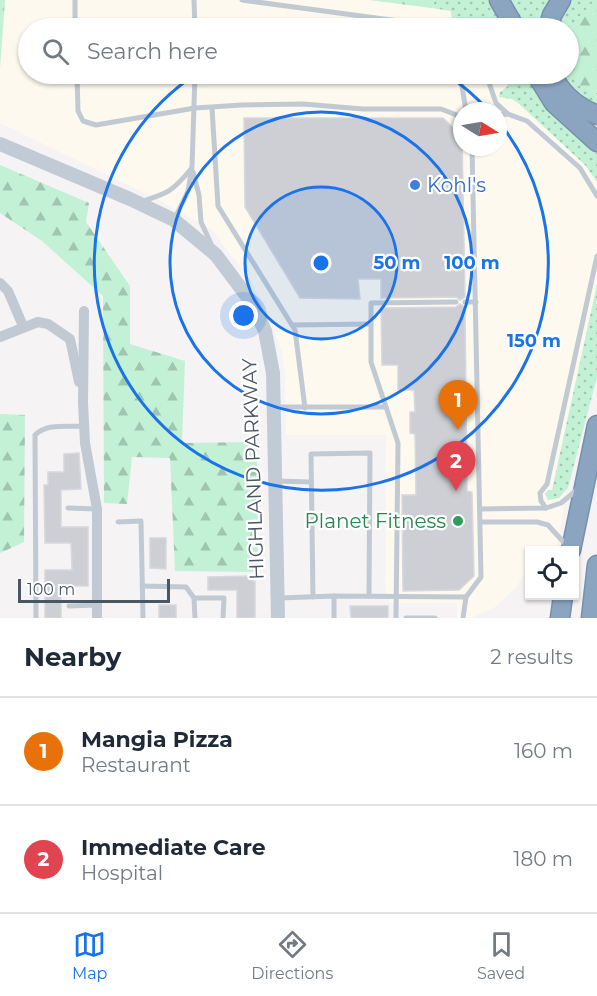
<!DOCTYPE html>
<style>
:root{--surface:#fff;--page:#f6f6f7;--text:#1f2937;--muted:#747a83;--line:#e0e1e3;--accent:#1a73e8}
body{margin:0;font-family:Montserrat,sans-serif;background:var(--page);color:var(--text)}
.controls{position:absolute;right:18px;bottom:18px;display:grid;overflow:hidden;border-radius:0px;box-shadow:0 2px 4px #0004}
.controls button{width:54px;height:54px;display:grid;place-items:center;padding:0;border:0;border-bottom:2px solid var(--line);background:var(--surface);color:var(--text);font:30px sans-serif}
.compass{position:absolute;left:453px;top:102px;width:54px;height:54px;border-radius:50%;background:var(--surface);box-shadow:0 2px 4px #0004;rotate:101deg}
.scale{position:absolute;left:18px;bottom:15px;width:152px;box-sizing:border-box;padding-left:6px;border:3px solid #4a5661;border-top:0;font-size:16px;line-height:21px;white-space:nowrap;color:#4a5661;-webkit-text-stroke:4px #fff;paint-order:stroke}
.you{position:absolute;left:244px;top:316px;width:21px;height:21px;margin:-15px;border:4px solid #fff;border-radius:50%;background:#1a73e8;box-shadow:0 0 0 9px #1a73e833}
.badge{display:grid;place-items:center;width:39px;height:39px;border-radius:50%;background:var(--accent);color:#fff;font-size:20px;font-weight:700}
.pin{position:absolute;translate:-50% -50px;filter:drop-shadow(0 2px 3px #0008)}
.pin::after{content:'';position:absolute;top:32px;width:21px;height:18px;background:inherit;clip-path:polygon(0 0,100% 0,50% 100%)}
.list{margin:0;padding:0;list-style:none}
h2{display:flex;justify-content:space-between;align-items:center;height:78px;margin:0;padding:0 24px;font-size:26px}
h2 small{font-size:20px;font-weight:400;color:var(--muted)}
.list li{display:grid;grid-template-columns:39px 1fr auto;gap:18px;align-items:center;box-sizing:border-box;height:108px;padding:0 24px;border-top:2px solid var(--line)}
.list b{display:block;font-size:22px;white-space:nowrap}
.list p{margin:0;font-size:20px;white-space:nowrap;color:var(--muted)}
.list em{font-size:20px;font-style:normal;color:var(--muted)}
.icon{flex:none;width:33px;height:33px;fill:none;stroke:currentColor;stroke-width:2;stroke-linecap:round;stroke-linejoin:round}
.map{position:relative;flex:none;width:597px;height:618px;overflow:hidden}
.search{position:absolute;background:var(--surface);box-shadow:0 2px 4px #0004;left:18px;right:18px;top:18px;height:66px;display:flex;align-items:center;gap:15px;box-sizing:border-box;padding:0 21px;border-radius:33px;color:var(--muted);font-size:22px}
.sheet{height:294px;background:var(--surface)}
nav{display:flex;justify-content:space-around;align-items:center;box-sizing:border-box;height:84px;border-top:2px solid var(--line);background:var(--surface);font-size:16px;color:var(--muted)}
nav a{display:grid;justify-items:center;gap:3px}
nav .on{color:var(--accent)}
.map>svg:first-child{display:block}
.commercial{fill:#fdf9ef;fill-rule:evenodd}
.grass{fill:url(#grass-dots)}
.forest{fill:url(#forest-firs)}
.building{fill:#cdcfd5;stroke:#d7d9de;stroke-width:1.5}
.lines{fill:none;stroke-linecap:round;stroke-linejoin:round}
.highway-casing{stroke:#7690ad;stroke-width:21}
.lane{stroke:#c1cad2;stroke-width:5}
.street{stroke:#c1cad2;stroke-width:10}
.secondary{stroke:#c1cbd6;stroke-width:14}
.highway{stroke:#8ba5c1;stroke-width:18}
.ring{fill:none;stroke:#1a73e8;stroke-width:3}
.shop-dot{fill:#3f7fe0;stroke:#fff;stroke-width:2}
.leisure-dot{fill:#2e9e5b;stroke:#fff;stroke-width:2}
.labels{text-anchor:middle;stroke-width:4.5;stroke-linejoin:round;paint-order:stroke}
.shop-label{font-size:20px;fill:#366cbe;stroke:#fff;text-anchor:start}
.street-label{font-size:20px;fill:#4a5661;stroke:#fff}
.leisure-label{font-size:20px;fill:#27864d;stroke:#fff;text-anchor:end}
.centre{fill:#1a73e8;stroke:#fff;stroke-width:3}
.ring-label{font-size:18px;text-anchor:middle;font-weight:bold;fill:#1a73e8;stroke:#fff;stroke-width:4.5;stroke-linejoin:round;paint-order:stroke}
</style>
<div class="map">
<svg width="597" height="618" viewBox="0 0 597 618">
<defs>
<pattern id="grass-dots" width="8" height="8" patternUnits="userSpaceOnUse" patternTransform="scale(1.5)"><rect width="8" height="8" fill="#c3f1d5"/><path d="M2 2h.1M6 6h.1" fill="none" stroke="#a0c6b0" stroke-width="1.8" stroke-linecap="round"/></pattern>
<pattern id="forest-firs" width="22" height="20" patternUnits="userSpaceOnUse" patternTransform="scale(1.5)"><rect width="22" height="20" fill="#c3f1d5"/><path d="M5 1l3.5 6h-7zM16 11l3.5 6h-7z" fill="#a0c6b0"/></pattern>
</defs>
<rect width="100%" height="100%" fill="#f5f3f3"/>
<path class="commercial" d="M5,0H369L431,8L435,0H454L492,28H28V74H512L597,162V363L567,489L557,548L555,550H530L529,570H527L515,589L495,607L471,618H457V603H390L385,590L386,435H286L285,373L281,350L271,320L251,281L212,230L161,201L0,123V68ZM462,111H498V147H462Z"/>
<g class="grass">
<path d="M435,0H493L510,28H480L473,21L466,26C456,23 451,23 451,11L432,8Z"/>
<polygon points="506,0 556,0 544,28 522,28"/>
<polygon points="570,0 595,0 578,19 579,85 597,93 597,110 584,103 559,74 568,74 568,28 554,28"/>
<polygon points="503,74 531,74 597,149 597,182 585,165 518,103 512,99 499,97 500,92 508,86"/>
<polygon points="597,284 597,377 568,488 559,498 548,500 545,494 548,490 552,490"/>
</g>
<g class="forest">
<polygon points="0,0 5,0 0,68"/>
<polygon points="369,0 435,0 432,8"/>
<polygon points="595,0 597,0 597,93 579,85 570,41 578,19"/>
<polygon points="0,165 89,203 86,222 130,286 130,344 185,361 182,443 257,442 258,572 175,571 170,458 132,457 127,504 104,503 103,296 42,241 0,213"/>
<polygon points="0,414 25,415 24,542 0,553"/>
</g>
<g class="building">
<polygon points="244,118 443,118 462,136 465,297 460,300 456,297 381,298 381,279 358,279 360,299 300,298 245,207"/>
<polygon points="460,304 465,307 467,491 472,492 474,576 459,590 403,591 402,495 416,495 415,434 410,433 410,412 415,412 414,390 398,390 398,365 382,365 381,308 456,307"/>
<polygon points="79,453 81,489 61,490 61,527 88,527 88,586 61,586 61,618 45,618 45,570 72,570 71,543 45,543 44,485 48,485 48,472 64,472 64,454"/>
<polygon points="150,538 166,538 166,569 150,568"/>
<polygon points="252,576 252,581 255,581 255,618 237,618 237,590 208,590 208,577"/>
<rect x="159" y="605" width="17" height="13"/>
<polygon points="350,606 388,606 388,618 351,618"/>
</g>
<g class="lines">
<defs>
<g id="highway">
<polyline points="499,0 515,28"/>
<polyline points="548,28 552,15 561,0"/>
<polyline points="536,74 554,103 597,142"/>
<path d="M552,74C561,94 577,107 597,115"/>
<polyline points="571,550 597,425"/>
<polyline points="560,618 563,596"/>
<polyline points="591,618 597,565"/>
</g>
</defs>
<use href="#highway" class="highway-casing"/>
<g class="lane">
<polyline points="75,0 75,28"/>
<polyline points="194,0 195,28"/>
<polyline points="242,0 451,28"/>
<polyline points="77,74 78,111 83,121 96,125 195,108 242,105 303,104 363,109 441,109 462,117"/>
<polyline points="460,74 466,111"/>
<polyline points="486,74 496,103 508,114"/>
<polyline points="212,108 218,206 295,330 305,408"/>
<polyline points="498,115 508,114 527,121 580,168 597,196"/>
<polyline points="193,172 199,195 201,222 212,246"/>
<path d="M140,202C168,193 172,192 191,169"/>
<polyline points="175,218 188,191 192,167 195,74"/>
<polyline points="465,302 476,302"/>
<polyline points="292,325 371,324"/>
<polyline points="275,407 386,407 398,443 396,618"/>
<polyline points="386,407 371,362 371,303 456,302"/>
<polyline points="276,481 311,482"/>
<polyline points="68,508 97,509"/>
<polyline points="546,508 541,501 540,493 547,484 597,256"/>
<polyline points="480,509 546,508 561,503 578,489"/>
<polyline points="118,522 141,521 143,618"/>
<polyline points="481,522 537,522 548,525 568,547"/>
<polyline points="142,586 186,587 194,598 195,618"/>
<polyline points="334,596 334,618"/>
<polyline points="313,597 311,454 370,453 369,596"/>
<polyline points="194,598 224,598 223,618"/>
<polyline points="279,598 334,596 466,597"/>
<polyline points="69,606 97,605"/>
<path d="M36,618L35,435C47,423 68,427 84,426"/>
<polyline points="406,618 435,618"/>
<polyline points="463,618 466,597 481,577 472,147"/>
</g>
<g class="street">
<polyline points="0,283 8,291 23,326"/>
<polyline points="84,311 83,403 85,443 97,509 97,618"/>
<polyline points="0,337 38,322 48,324 70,339 79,382"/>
</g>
<polyline class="secondary" points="0,144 130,199 174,220 216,255 252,303 265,331 273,373 278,618"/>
<use href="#highway" class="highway"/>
</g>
<circle cx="321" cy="263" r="76" fill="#1a73e8" fill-opacity=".12"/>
<g class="ring">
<circle cx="321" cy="263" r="76"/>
<circle cx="321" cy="263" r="151"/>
<path d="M446 74A227 227 0 0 1 488 110M499 122A227 227 0 1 1 196 74"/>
</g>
<circle class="shop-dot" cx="415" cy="185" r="6"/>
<circle class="leisure-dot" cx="458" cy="521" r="6"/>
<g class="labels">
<g class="shop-label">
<text x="427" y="192">Kohl's</text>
</g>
<g class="street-label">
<text transform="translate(253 469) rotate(-92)" y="7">HIGHLAND PARKWAY</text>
</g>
<g class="leisure-label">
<text x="446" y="528">Planet Fitness</text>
</g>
</g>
<circle cx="321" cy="263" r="9" class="centre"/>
<g class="ring-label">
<text x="397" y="269">50 m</text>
<text x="472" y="269">100 m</text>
<text x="534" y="347">150 m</text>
</g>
</svg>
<div class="controls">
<button><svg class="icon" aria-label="locate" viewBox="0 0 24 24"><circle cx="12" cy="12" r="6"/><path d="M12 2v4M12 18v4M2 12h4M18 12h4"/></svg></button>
</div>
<svg class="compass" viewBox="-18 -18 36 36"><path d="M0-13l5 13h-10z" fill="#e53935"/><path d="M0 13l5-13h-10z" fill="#747a83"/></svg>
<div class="scale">100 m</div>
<div class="you"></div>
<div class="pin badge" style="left:458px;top:430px;background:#e8710a">1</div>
<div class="pin badge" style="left:456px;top:491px;background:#e0444e">2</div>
<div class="search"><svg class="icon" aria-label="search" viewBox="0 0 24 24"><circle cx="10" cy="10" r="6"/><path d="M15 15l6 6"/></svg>Search here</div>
</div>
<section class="sheet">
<h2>Nearby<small>2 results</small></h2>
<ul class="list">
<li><span class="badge" style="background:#e8710a">1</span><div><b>Mangia Pizza</b><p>Restaurant</p></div><em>160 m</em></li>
<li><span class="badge" style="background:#e0444e">2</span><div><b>Immediate Care</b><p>Hospital</p></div><em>180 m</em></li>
</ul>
</section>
<nav>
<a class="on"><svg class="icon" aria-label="map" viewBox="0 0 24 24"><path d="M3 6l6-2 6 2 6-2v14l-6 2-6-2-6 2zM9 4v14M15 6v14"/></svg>Map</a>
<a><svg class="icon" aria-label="directions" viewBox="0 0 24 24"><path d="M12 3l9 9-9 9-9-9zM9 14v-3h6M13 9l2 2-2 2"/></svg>Directions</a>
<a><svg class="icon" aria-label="saved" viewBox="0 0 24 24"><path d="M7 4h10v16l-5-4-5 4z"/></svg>Saved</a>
</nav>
